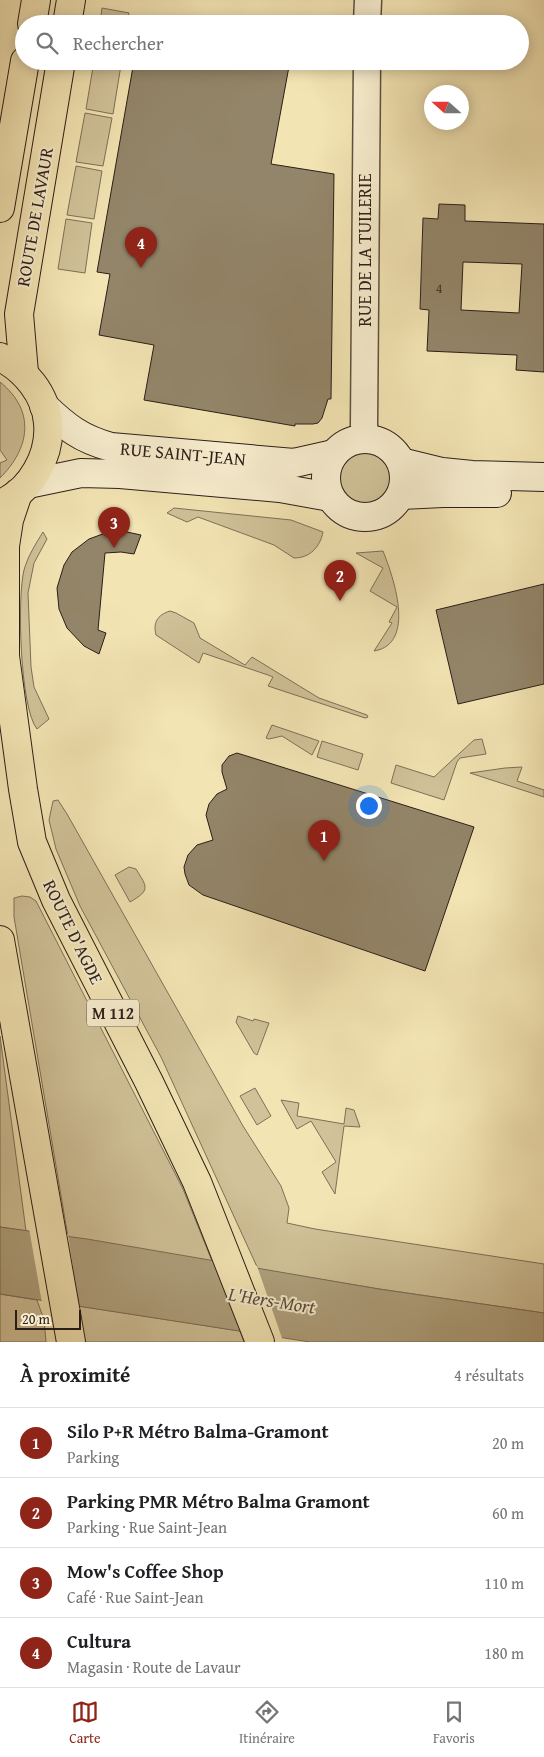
<!DOCTYPE html>
<html lang="fr">
<meta charset="utf-8">
<style>
:root{--surface:#fff;--page:#f2f2f2;--text:#202124;--muted:#757577;--line:#e0e0e0;--accent:#8f2418}
body{margin:0;font-family:"Gentium Book Plus",serif;background:var(--page);color:var(--text)}
.compass{position:absolute;left:424px;top:85px;width:45px;height:45px;border-radius:50%;background:var(--surface);box-shadow:0 2px 12px #0003;rotate:291deg}
.scale{position:absolute;left:15px;bottom:12px;width:66px;box-sizing:border-box;padding-left:5px;border:2px solid #2b1e18;border-top:0;font-size:14px;line-height:18px;white-space:nowrap;color:#2b1e18;-webkit-text-stroke:4px #f7edce;paint-order:stroke}
.you{position:absolute;left:368px;top:805px;width:18px;height:18px;margin:-12px;border:4px solid #fff;border-radius:50%;background:#1a73e8;box-shadow:0 0 0 8px #1a73e833}
.badge{display:grid;place-items:center;width:32px;height:32px;border-radius:50%;background:var(--accent);color:#fff;font-size:16px;font-weight:700}
.pin{position:absolute;translate:-50% -41px;filter:drop-shadow(0 1px 2px #0008)}
.pin::after{content:'';position:absolute;top:26px;width:18px;height:15px;background:inherit;clip-path:polygon(0 0,100% 0,50% 100%)}
.list{margin:0;padding:0;list-style:none}
h2{display:flex;justify-content:space-between;align-items:center;height:65px;margin:0;padding:0 20px;font-size:21px}
h2 small{font-size:16px;font-weight:400;color:var(--muted)}
.list li{display:grid;grid-template-columns:32px 1fr auto;gap:15px;align-items:center;box-sizing:border-box;height:70px;padding:0 20px;border-top:1px solid var(--line)}
.list b{display:block;font-size:19px;white-space:nowrap}
.list p{margin:0;font-size:16px;white-space:nowrap;color:var(--muted)}
.list em{font-size:16px;font-style:normal;color:var(--muted)}
.icon{flex:none;width:28px;height:28px;fill:none;stroke:currentColor;stroke-width:2;stroke-linecap:round;stroke-linejoin:round}
.map{position:relative;flex:none;width:544px;height:1342px;overflow:hidden}
.search{position:absolute;background:var(--surface);box-shadow:0 2px 12px #0003;left:15px;right:15px;top:15px;height:55px;display:flex;align-items:center;gap:12px;box-sizing:border-box;padding:0 18px;border-radius:28px;color:var(--muted);font-size:19px}
.sheet{height:345px;background:var(--surface)}
nav{display:flex;justify-content:space-around;align-items:center;box-sizing:border-box;height:70px;border-top:1px solid var(--line);background:var(--surface);font-size:14px;color:var(--muted)}
nav a{display:grid;justify-items:center;gap:2px}
nav .on{color:var(--accent)}
.map>svg:first-child{display:block}
.green{fill:#d1c299;stroke:#7e7058}
.water{fill:#afa17e;stroke:#7a6d55}
.pier{fill:#f3e4b3}
.building{fill:#938569;stroke:#2b1e18;fill-rule:evenodd}
.lines{fill:none;stroke-linecap:round;stroke-linejoin:round}
.street-casing{stroke:#5d503f;stroke-width:29}
.secondary-casing{stroke:#2b1e18;stroke-width:30}
.primary-casing{stroke:#2b1e18;stroke-width:30}
.street{stroke:#f7edce;stroke-width:26}
.secondary{stroke:#f7edce;stroke-width:28}
.primary{stroke:#f3e4b3;stroke-width:28}
.labels{text-anchor:middle;stroke-width:4;stroke-linejoin:round;paint-order:stroke}
.number-label{font-size:15px;fill:#45382c}
.shield{fill:#f7edce;stroke:#685c4f;stroke-width:1}
.shield-label{font-size:16px;font-weight:bold;fill:#2b1e18}
.street-label{font-size:18px;fill:#2b1e18;stroke:#f7edce}
.water-label{font-size:19px;font-style:italic;fill:#594c3c;stroke:#f7edce}
</style>
<div class="map">
<svg width="544" height="1342" viewBox="0 0 544 1342">
<rect width="100%" height="100%" fill="#f3e4b3"/>
<filter id="stains"><feTurbulence type="fractalNoise" baseFrequency=".004" numOctaves="4"/><feColorMatrix values="0 0 0 0 .2 0 0 0 0 .09 0 0 0 0 .02 0 0 0 .5 -.17"/></filter>
<radialGradient id="worn" r=".72"><stop offset=".6" stop-color="#630" stop-opacity="0"/><stop offset="1" stop-color="#630" stop-opacity=".3"/></radialGradient>
<g class="green">
<polygon points="102,8 129,13 127,24 100,24"/>
<polygon points="94,61 121,65 113,114 86,109"/>
<polygon points="85,113 112,118 103,166 76,162"/>
<polygon points="76,166 102,171 94,219 67,215"/>
<polygon points="66,219 92,223 85,273 58,269"/>
<path d="M0,382C36,411 30,448 0,478V463L7,460L0,450Z"/>
<circle cx="366" cy="478" r="26"/>
<path d="M174,508L291,520L323,532C320,547 310,558 294,558L274,545L198,517L187,522L167,513Z"/>
<path d="M43,532L47,539L34,563L28,593L31,667L34,687L49,719L37,729C20,708 17,598 24,570C28,556 35,545 43,532Z"/>
<path d="M383,551C393,576 417,644 374,651L392,623L389,622L397,607L370,591L383,568L356,553Z"/>
<path d="M170,611L176,613L194,623L200,638L245,665L252,657L319,698L367,715L368,717L365,718L268,686L273,677L268,675L203,653L199,663L156,635C153,623 157,615 170,611Z"/>
<polygon points="272,725 319,741 312,755 282,736 269,739 266,738"/>
<polygon points="482,739 486,754 460,758 457,762 444,800 391,783 396,765 434,777 474,740"/>
<polygon points="322,741 363,754 358,770 317,757"/>
<polygon points="522,767 517,781 544,790 544,797 470,773 505,768"/>
<polygon points="58,800 67,814 243,1126 281,1186 289,1208 287,1223 315,1229 544,1264 544,1313 379,1289 258,1269 161,1057 80,906 56,849 49,820 53,801"/>
<path d="M129,867L136,869C147,887 151,890 130,902L115,875Z"/>
<polygon points="22,896 30,897 36,901 183,1189 212,1261 68,1237 14,917 14,898"/>
<polygon points="238,1016 253,1021 254,1019 269,1023 257,1055 254,1053 236,1022"/>
<polygon points="0,1036 26,1231 0,1227"/>
<polygon points="255,1088 271,1116 257,1125 240,1096"/>
<polygon points="281,1100 299,1103 297,1116 344,1124 346,1108 354,1110 360,1127 344,1126 335,1194 322,1172 336,1162 311,1121 297,1129"/>
<polygon points="0,1294 37,1300 44,1320 46,1342 0,1342"/>
<polygon points="79,1306 240,1331 244,1342 84,1342"/>
</g>
<polygon class="water" points="0,1227 87,1239 379,1289 544,1313 544,1342 310,1342 0,1294"/>
<g class="pier">
<polygon points="29,1228 68,1234 79,1309 42,1303"/>
<polygon points="211,1258 257,1266 283,1341 242,1334"/>
</g>
<g class="building">
<polygon points="134,61 290,61 271,164 334,174 331,399 328,399 322,418 318,423 313,424 295,424 295,426 144,400 154,345 99,335 110,274 97,272"/>
<path d="M439,204L465,205V221L544,224V372L516,370L517,355L427,351L429,310L420,309L423,218L438,219ZM463,262L522,264L519,313L461,310Z"/>
<polygon points="111,531 127,532 141,535 134,554 121,552 105,553 98,630 106,633 99,654 84,646 67,628 59,609 57,588 64,565 72,552 89,539"/>
<polygon points="544,584 544,684 458,704 436,610"/>
<polygon points="237,753 474,827 425,971 203,895 189,885 185,874 184,867 188,855 197,845 213,840 206,815 209,804 217,794 227,789 222,772 222,765 229,756"/>
</g>
<g class="lines">
<defs>
<g id="street">
<polyline points="367,24 368,0"/>
<polyline points="366,439 364,425 367,61"/>
</g>
<g id="secondary">
<path d="M44,406C66,427 81,439 111,447L294,463L334,454"/>
<circle cx="365" cy="478" r="39"/>
<polyline points="401,462 442,472 472,475 544,477"/>
<polyline points="28,484 81,473 120,474 280,488 330,497"/>
<polyline points="401,495 443,493 497,493"/>
</g>
<g id="primary">
<polyline points="32,24 36,0"/>
<polyline points="67,24 71,0"/>
<polyline points="0,208 25,61"/>
<path d="M0,357C25,369 46,395 48,423C51,455 31,491 2,503"/>
<polyline points="24,373 19,314 61,61"/>
<polyline points="18,493 9,520 5,546 5,656 23,789 32,842 56,900 149,1082 197,1182 260,1342"/>
<polyline points="0,940 71,1342"/>
</g>
</defs>
<use href="#street" class="street-casing"/>
<use href="#secondary" class="secondary-casing"/>
<use href="#primary" class="primary-casing"/>
<use href="#street" class="street"/>
<use href="#secondary" class="secondary"/>
<use href="#primary" class="primary"/>
</g>
<g class="labels">
<g class="number-label">
<text x="439" y="293">4</text>
</g>
<rect class="shield" x="87" y="999.5" width="52" height="27" rx="4"/>
<g class="shield-label">
<text x="113" y="1019">M 112</text>
</g>
<g class="street-label">
<text transform="translate(35 217) rotate(-80)" y="6">ROUTE DE LAVAUR</text>
<text transform="translate(365 250) rotate(-90)" y="6">RUE DE LA TUILERIE</text>
<text transform="translate(183 454) rotate(5)" y="6">RUE SAINT-JEAN</text>
<text transform="translate(73 932) rotate(64)" y="6">ROUTE D'AGDE</text>
</g>
<g class="water-label">
<text transform="translate(272 1300) rotate(9)" y="7">L'Hers-Mort</text>
</g>
</g>
<rect width="100%" height="100%" filter="url(#stains)"/>
<rect width="100%" height="100%" fill="url(#worn)"/>
</svg>
<svg class="compass" viewBox="-18 -18 36 36"><path d="M0-13l5 13h-10z" fill="#e53935"/><path d="M0 13l5-13h-10z" fill="#757577"/></svg>
<div class="scale">20 m</div>
<div class="you"></div>
<div class="pin badge" style="left:324px;top:861px">1</div>
<div class="pin badge" style="left:340px;top:601px">2</div>
<div class="pin badge" style="left:114px;top:548px">3</div>
<div class="pin badge" style="left:141px;top:268px">4</div>
<div class="search"><svg class="icon" aria-label="search" viewBox="0 0 24 24"><circle cx="10" cy="10" r="6"/><path d="M15 15l6 6"/></svg>Rechercher</div>
</div>
<section class="sheet">
<h2>À proximité<small>4 résultats</small></h2>
<ul class="list">
<li><span class="badge">1</span><div><b>Silo P+R Métro Balma-Gramont</b><p>Parking</p></div><em>20 m</em></li>
<li><span class="badge">2</span><div><b>Parking PMR Métro Balma Gramont</b><p>Parking · Rue Saint-Jean</p></div><em>60 m</em></li>
<li><span class="badge">3</span><div><b>Mow's Coffee Shop</b><p>Café · Rue Saint-Jean</p></div><em>110 m</em></li>
<li><span class="badge">4</span><div><b>Cultura</b><p>Magasin · Route de Lavaur</p></div><em>180 m</em></li>
</ul>
</section>
<nav>
<a class="on"><svg class="icon" aria-label="map" viewBox="0 0 24 24"><path d="M3 6l6-2 6 2 6-2v14l-6 2-6-2-6 2zM9 4v14M15 6v14"/></svg>Carte</a>
<a><svg class="icon" aria-label="directions" viewBox="0 0 24 24"><path d="M12 3l9 9-9 9-9-9zM9 14v-3h6M13 9l2 2-2 2"/></svg>Itinéraire</a>
<a><svg class="icon" aria-label="saved" viewBox="0 0 24 24"><path d="M7 4h10v16l-5-4-5 4z"/></svg>Favoris</a>
</nav>
